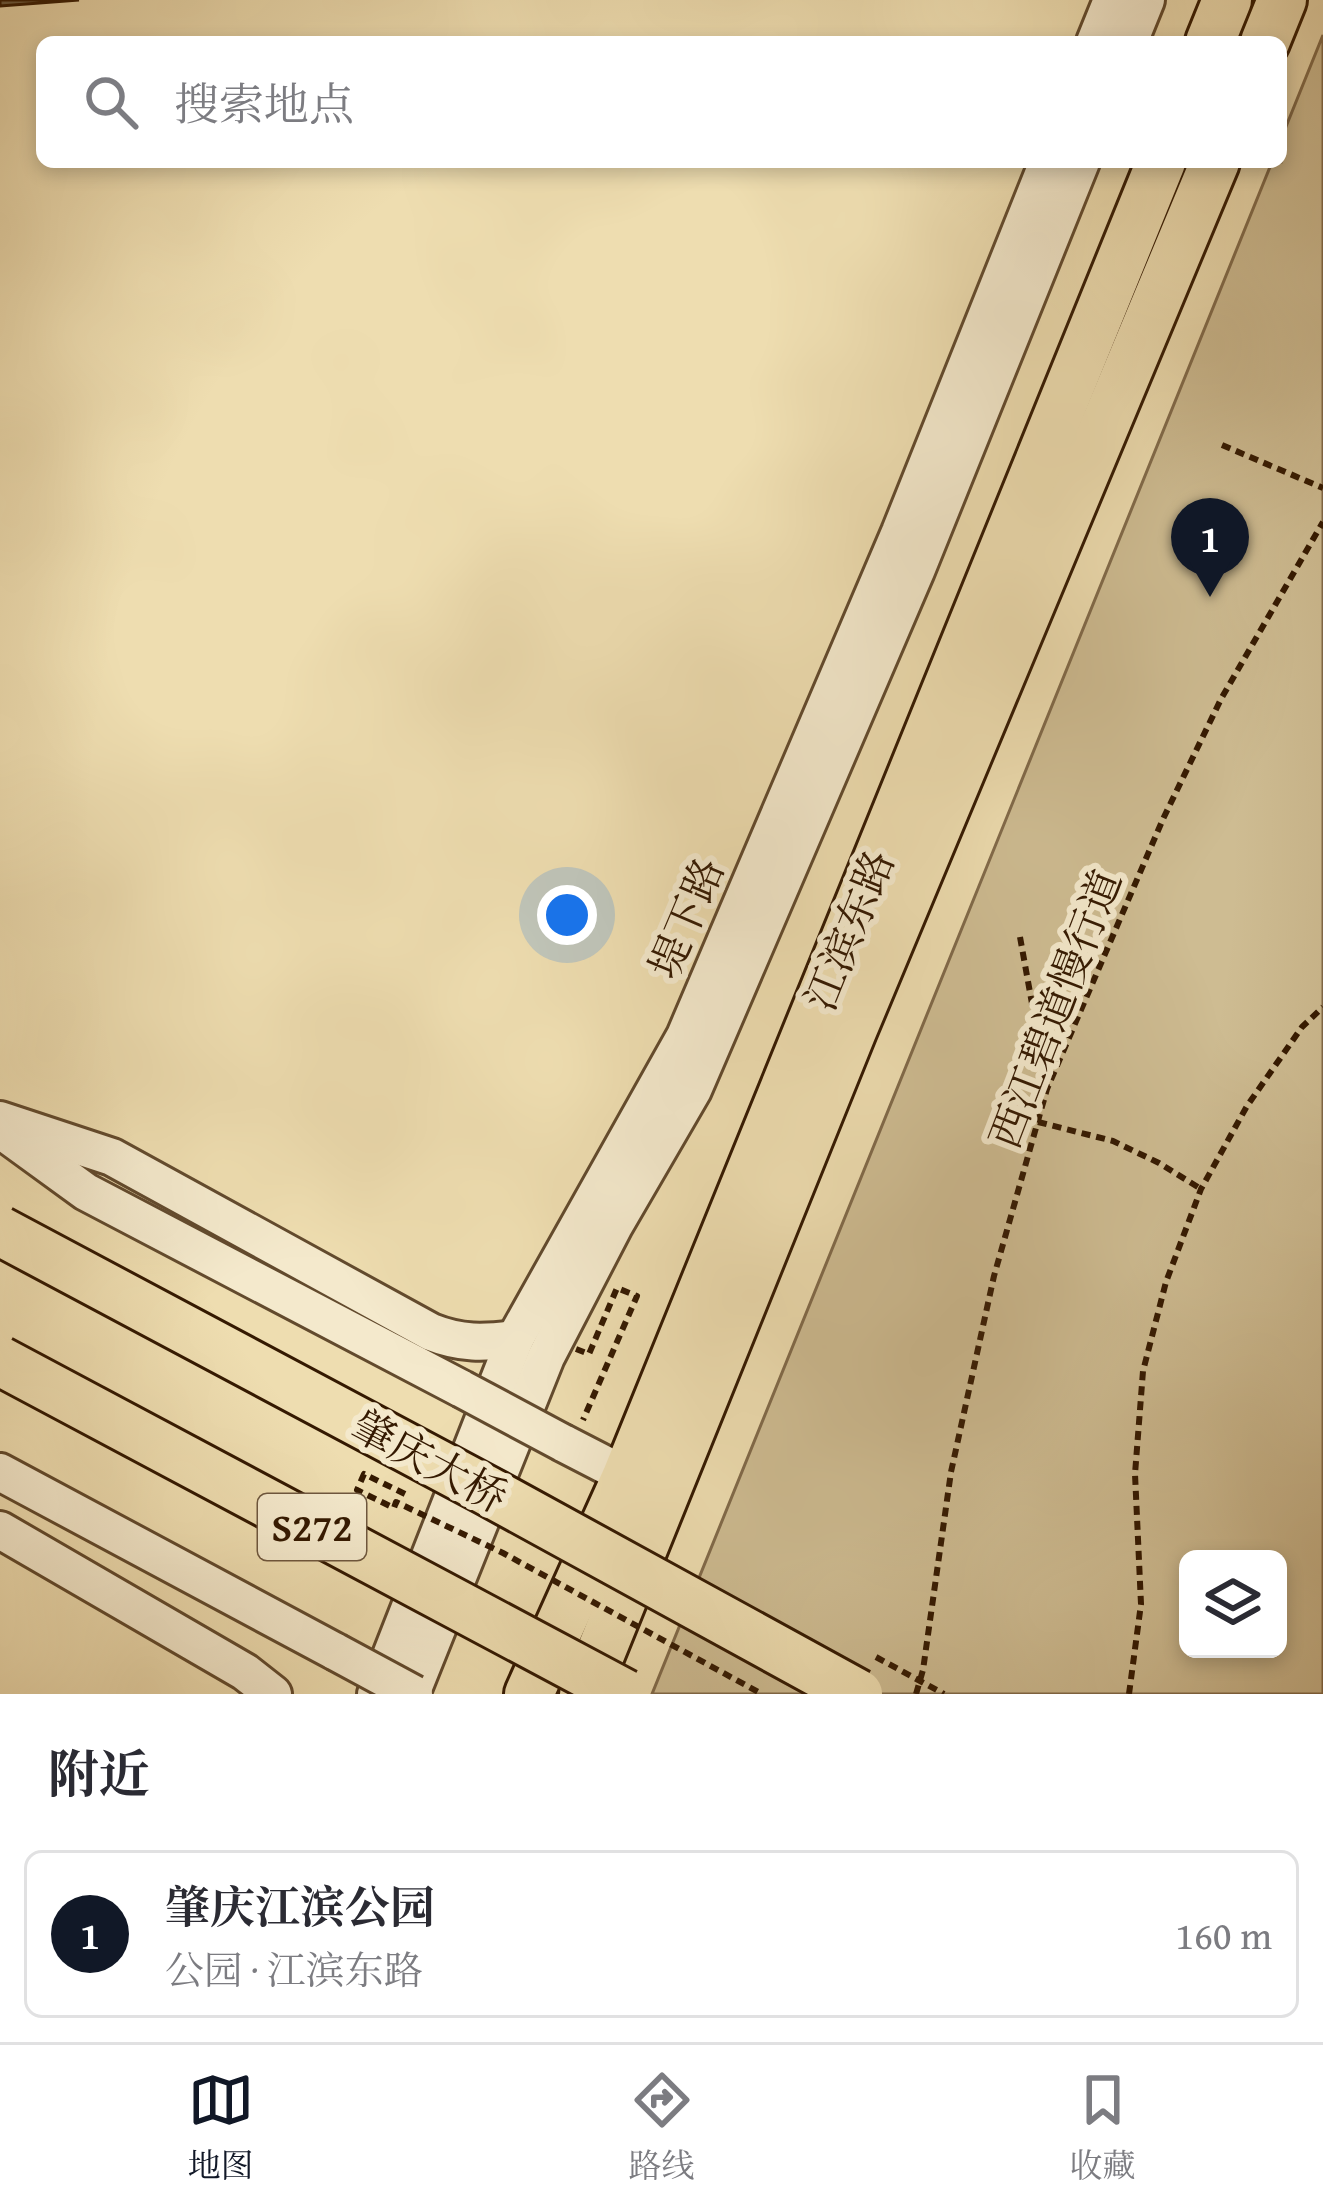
<!DOCTYPE html>
<html lang="zh">
<meta charset="utf-8">
<style>
:root{--surface:#fff;--page:#f2f2f3;--text:#2b2b33;--muted:#7c7c81;--line:#e1e1e2;--accent:#111827}
body{margin:0;font-family:"Gentium Book Plus","Noto Serif SC",serif;background:var(--page);color:var(--text)}
.controls{position:absolute;right:36px;bottom:36px;display:grid;overflow:hidden;border-radius:18px;box-shadow:0 6px 18px #0003}
.controls button{width:108px;height:108px;display:grid;place-items:center;padding:0;border:0;border-bottom:3px solid var(--line);background:var(--surface);color:var(--text);font:60px sans-serif}
.you{position:absolute;left:567px;top:915px;width:42px;height:42px;margin:-30px;border:9px solid #fff;border-radius:50%;background:#1a73e8;box-shadow:0 0 0 18px #1a73e833}
.badge{display:grid;place-items:center;width:78px;height:78px;border-radius:50%;background:var(--accent);color:#fff;font-size:39px;font-weight:700}
.pin{position:absolute;translate:-50% -99px;filter:drop-shadow(0 3px 6px #0008)}
.pin::after{content:'';position:absolute;top:63px;width:42px;height:36px;background:inherit;clip-path:polygon(0 0,100% 0,50% 100%)}
.list{margin:0;padding:0;list-style:none}
h2{display:flex;justify-content:space-between;align-items:center;height:156px;margin:0;padding:0 48px;font-size:51px}
h2 small{font-size:39px;font-weight:400;color:var(--muted)}
.list li{display:grid;grid-template-columns:78px 1fr auto;gap:36px;align-items:center;box-sizing:border-box;height:168px;margin:0 24px 24px;padding:0 24px;border:3px solid var(--line);border-radius:18px}
.list b{display:block;font-size:45px;white-space:nowrap}
.list p{margin:0;font-size:39px;white-space:nowrap;color:var(--muted)}
.list em{font-size:39px;font-style:normal;color:var(--muted)}
.icon{flex:none;width:66px;height:66px;fill:none;stroke:currentColor;stroke-width:2;stroke-linecap:round;stroke-linejoin:round}
.map{position:relative;flex:none;width:1323px;height:1694px;overflow:hidden}
.search{position:absolute;background:var(--surface);box-shadow:0 6px 18px #0003;left:36px;right:36px;top:36px;height:132px;display:flex;align-items:center;gap:30px;box-sizing:border-box;padding:0 42px;border-radius:18px;color:var(--muted);font-size:45px}
.sheet{height:348px;background:var(--surface)}
nav{display:flex;justify-content:space-around;align-items:center;box-sizing:border-box;height:168px;border-top:3px solid var(--line);background:var(--surface);font-size:33px;color:var(--muted)}
nav a{display:grid;justify-items:center;gap:6px}
nav .on{color:var(--accent)}
.map>svg:first-child{display:block}
.green{fill:#cebc92;stroke:#816a4a;stroke-width:3;fill-rule:evenodd}
.lines{fill:none;stroke-linecap:round;stroke-linejoin:round}
.minor-casing{stroke:#624a2d;stroke-width:42}
.major-casing{stroke:#341901;stroke-width:54}
.path{stroke:#341901;stroke-width:6;stroke-dasharray:9 6;stroke-linecap:butt}
.minor{stroke:#f4e9cc;stroke-width:36}
.major{stroke:#eeddb0;stroke-width:48}
.minor-bridge-casing{stroke:#624a2d;stroke-width:42;stroke-linecap:butt}
.major-bridge-casing{stroke:#341901;stroke-width:54;stroke-linecap:butt}
.path-bridge{stroke:#341901;stroke-width:6;stroke-dasharray:9 6;stroke-linecap:butt}
.minor-bridge{stroke:#f4e9cc;stroke-width:36}
.major-bridge{stroke:#eeddb0;stroke-width:48}
.shaded-wall{fill:#685940;stroke:#341901;stroke-width:3}
.labels{text-anchor:middle;stroke-width:12;stroke-linejoin:round;paint-order:stroke}
.shield{fill:#f4e9cc;stroke:#6e573e;stroke-width:3}
.shield-label{font-size:39px;font-weight:bold;fill:#341901}
.street-label{font-size:42px;fill:#341901;stroke:#f4e9cc}
</style>
<div class="map">
<svg width="1323" height="1694" viewBox="0 0 1323 1694">
<rect width="100%" height="100%" fill="#eeddb0"/>
<filter id="stains"><feTurbulence type="fractalNoise" baseFrequency=".00167" numOctaves="4"/><feColorMatrix values="0 0 0 0 .2 0 0 0 0 .09 0 0 0 0 .02 0 0 0 .5 -.17"/></filter>
<radialGradient id="worn" r=".72"><stop offset=".6" stop-color="#630" stop-opacity="0"/><stop offset="1" stop-color="#630" stop-opacity=".3"/></radialGradient>
<path class="green" d="M1323,35V1694H652L1272,162H1281V139ZM1188,1559H1278V1649H1188Z"/>
<g class="lines">
<defs>
<g id="minor">
<polyline points="1095,42 1112,0"/>
<polyline points="1129,42 1146,0"/>
<path d="M0,1120L112,1157L431,1332C461,1344 484,1343 515,1339"/>
<polyline points="5,1133 86,1192 462,1389"/>
<polyline points="563,1443 627,1476"/>
<polyline points="0,1472 336,1652"/>
<polyline points="0,1530 245,1672 273,1694"/>
<polyline points="376,1694 515,1339 685,1036 900,532 1048,162"/>
<polyline points="411,1694 546,1357 614,1226 693,1090 916,571 1081,162"/>
</g>
<g id="major">
<polyline points="1210,42 1227,0"/>
<polyline points="1265,42 1282,0"/>
<polyline points="529,1694 627,1476 1161,162"/>
<polyline points="584,1694 852,1031 1215,162"/>
</g>
</defs>
<use href="#minor" class="minor-casing"/>
<use href="#major" class="major-casing"/>
<g class="path">
<polyline points="1222,445 1323,488"/>
<polyline points="1020,937 1047,1087"/>
<polyline points="1038,1122 1113,1141 1159,1163 1201,1189"/>
<polyline points="916,1694 923,1670 951,1472 994,1276 1047,1089 1163,819 1221,699 1323,522"/>
<polyline points="1129,1694 1141,1604 1135,1474 1143,1371 1166,1282 1201,1189 1247,1106 1302,1027 1323,1007"/>
</g>
<use href="#minor" class="minor"/>
<use href="#major" class="major"/>
<defs>
<g id="minor-bridge">
<polyline points="462,1389 563,1443"/>
<polyline points="336,1652 414,1694"/>
</g>
<g id="major-bridge">
<polyline points="0,1231 486,1490 858,1694"/>
<polyline points="0,1361 625,1694"/>
</g>
</defs>
<use href="#minor-bridge" class="minor-bridge-casing"/>
<use href="#major-bridge" class="major-bridge-casing"/>
<g class="path-bridge">
<polyline points="576,1349 589,1354 617,1288 637,1296 583,1420"/>
<polyline points="405,1494 364,1474 357,1490 394,1508 396,1502 503,1553 762,1694"/>
<polyline points="876,1657 944,1694"/>
</g>
<use href="#minor-bridge" class="minor-bridge"/>
<use href="#major-bridge" class="major-bridge"/>
</g>
<polygon class="shaded-wall" points="0,0 79,0 0,6"/>
<g class="labels">
<rect class="shield" x="258" y="1494" width="108" height="66" rx="9"/>
<g class="shield-label">
<text x="312" y="1541">S272</text>
</g>
<g class="street-label">
<text transform="translate(686 918) rotate(-67)" y="15">堤下路</text>
<text transform="translate(849 930) rotate(-68)" y="15">江滨东路</text>
<text transform="translate(1055 1009) rotate(-69)" y="15">西江碧道慢行道</text>
<text transform="translate(430 1461) rotate(28)" y="15">肇庆大桥</text>
</g>
</g>
<rect width="100%" height="100%" filter="url(#stains)"/>
<rect width="100%" height="100%" fill="url(#worn)"/>
</svg>
<div class="controls">
<button><svg class="icon" aria-label="layers" viewBox="0 0 24 24"><path d="M12 4l9 5-9 5-9-5zM3 14l9 5 9-5"/></svg></button>
</div>
<div class="you"></div>
<div class="pin badge" style="left:1210px;top:597px">1</div>
<div class="search"><svg class="icon" aria-label="search" viewBox="0 0 24 24"><circle cx="10" cy="10" r="6"/><path d="M15 15l6 6"/></svg>搜索地点</div>
</div>
<section class="sheet">
<h2>附近<small></small></h2>
<ul class="list">
<li><span class="badge">1</span><div><b>肇庆江滨公园</b><p>公园 · 江滨东路</p></div><em>160 m</em></li>
</ul>
</section>
<nav>
<a class="on"><svg class="icon" aria-label="map" viewBox="0 0 24 24"><path d="M3 6l6-2 6 2 6-2v14l-6 2-6-2-6 2zM9 4v14M15 6v14"/></svg>地图</a>
<a><svg class="icon" aria-label="directions" viewBox="0 0 24 24"><path d="M12 3l9 9-9 9-9-9zM9 14v-3h6M13 9l2 2-2 2"/></svg>路线</a>
<a><svg class="icon" aria-label="saved" viewBox="0 0 24 24"><path d="M7 4h10v16l-5-4-5 4z"/></svg>收藏</a>
</nav>
